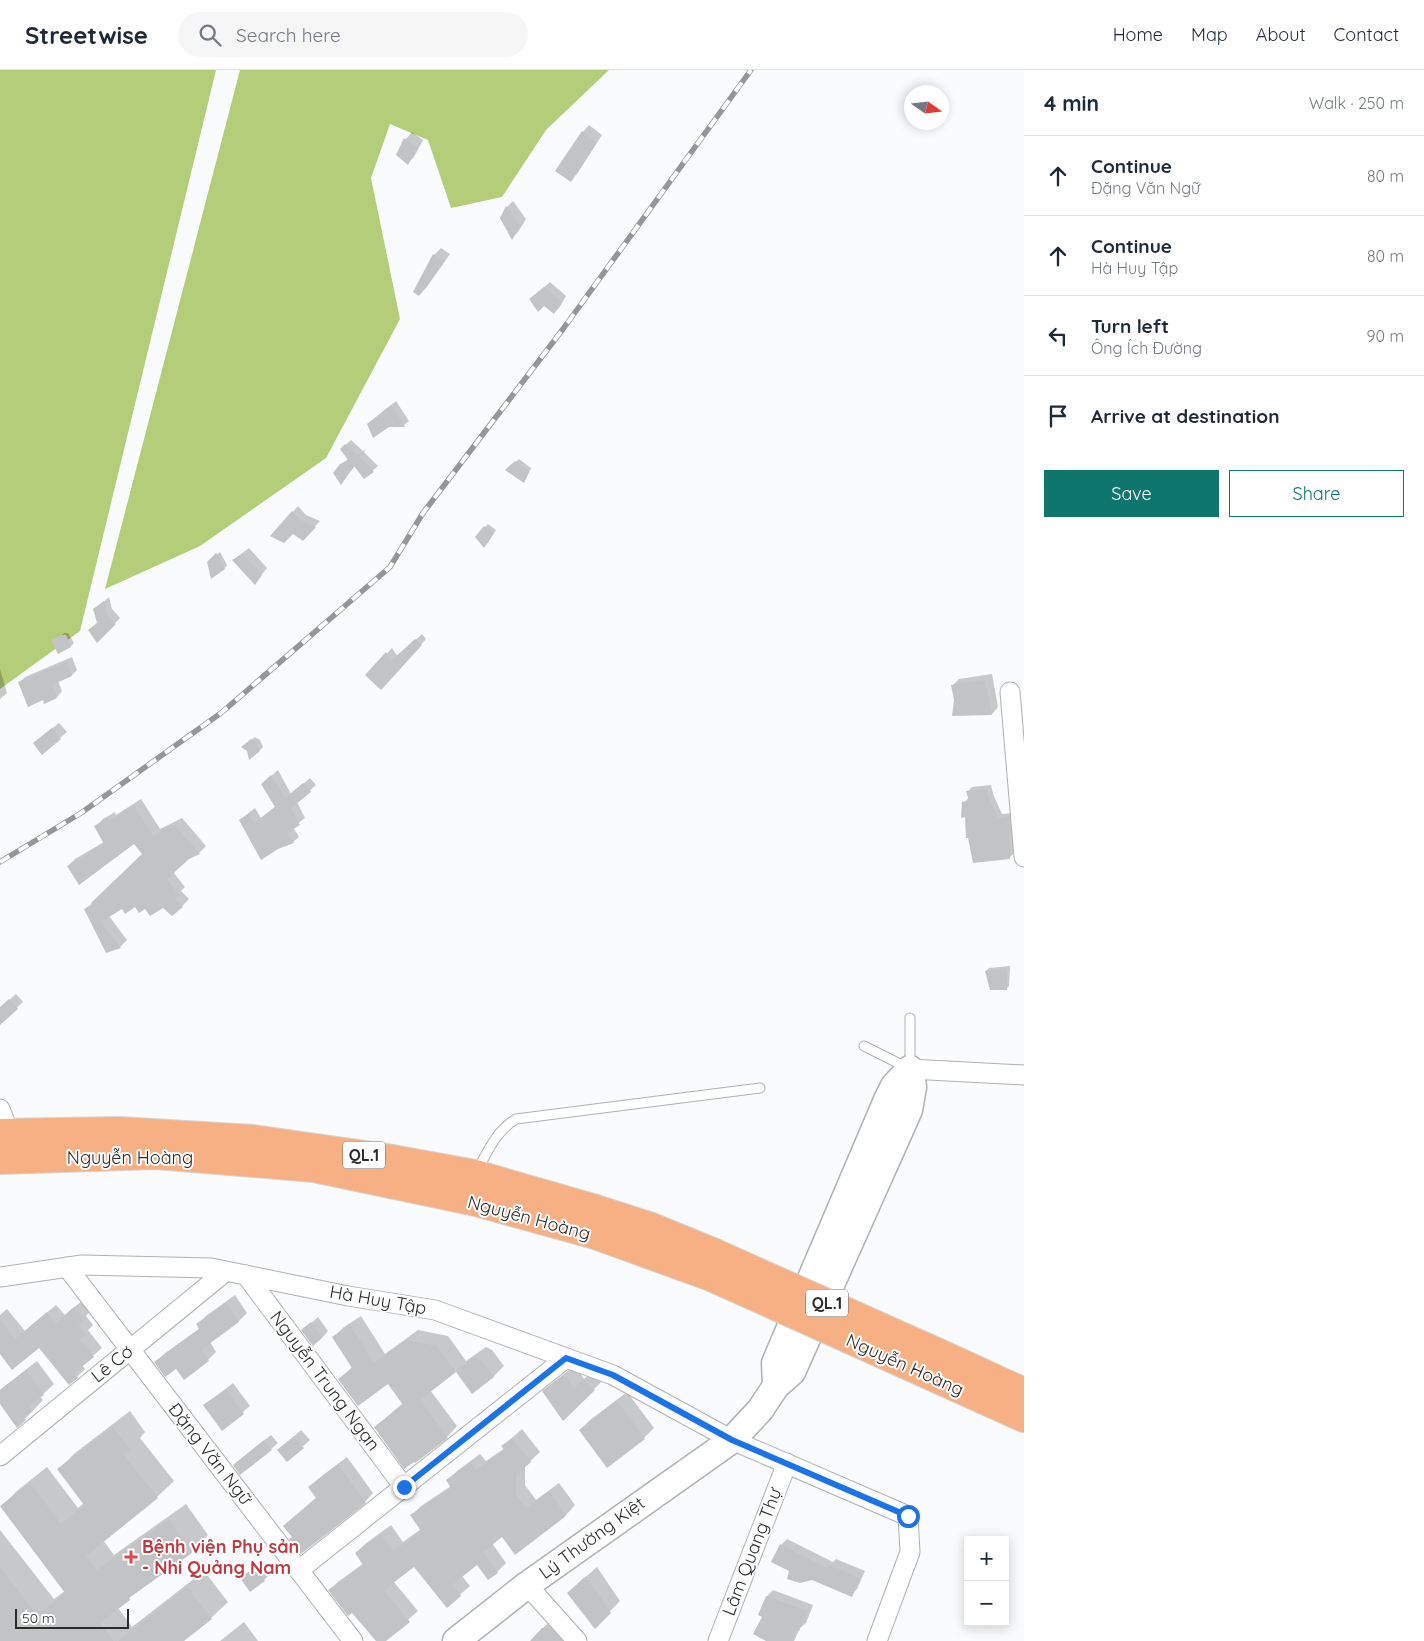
<!DOCTYPE html>
<meta charset="utf-8">
<style>
:root{--surface:#fff;--page:#f6f6f7;--text:#1f2937;--muted:#747a83;--line:#e0e1e3;--accent:#0f766e}
body{margin:0;font-family:Quicksand,sans-serif;background:var(--page);color:var(--text)}
.controls{position:absolute;right:15px;bottom:15px;display:grid;overflow:hidden;border-radius:0px;box-shadow:0 2px 12px #0003}
.controls button{width:45px;height:45px;display:grid;place-items:center;padding:0;border:0;border-bottom:1px solid var(--line);background:var(--surface);color:var(--text);font:25px sans-serif}
.compass{position:absolute;left:904px;top:15px;width:45px;height:45px;border-radius:50%;background:var(--surface);box-shadow:0 2px 12px #0003;rotate:104deg}
.scale{position:absolute;left:15px;bottom:12px;width:114px;box-sizing:border-box;padding-left:5px;border:2px solid #2a2b2b;border-top:0;font-size:14px;line-height:18px;white-space:nowrap;color:#2a2b2b;-webkit-text-stroke:4px #fff;paint-order:stroke}
.stop{position:absolute;width:15px;height:15px;margin:-11px;border:4px solid #1a73e8;border-radius:50%;background:#fff}
.stop.end{background:#1a73e8;border-color:#fff;box-shadow:0 1px 5px #0008}
.list{margin:0;padding:0;list-style:none}
h2{display:flex;justify-content:space-between;align-items:center;height:65px;margin:0;padding:0 20px;font-size:21px}
h2 small{font-size:16px;font-weight:400;color:var(--muted)}
.list li{display:grid;grid-template-columns:32px 1fr auto;gap:15px;align-items:center;box-sizing:border-box;height:80px;padding:0 20px;border-top:1px solid var(--line)}
.list b{display:block;font-size:19px;white-space:nowrap}
.list p{margin:0;font-size:16px;white-space:nowrap;color:var(--muted)}
.list em{font-size:16px;font-style:normal;color:var(--muted)}
.actions{display:flex;gap:10px;padding:15px 20px}
.actions a{flex:1;padding:11px 0;border:1px solid var(--accent);border-radius:0px;text-align:center;font-size:18px;color:var(--accent)}
.actions .main{background:var(--accent);color:#fff}
.icon{flex:none;width:28px;height:28px;fill:none;stroke:currentColor;stroke-width:2;stroke-linecap:round;stroke-linejoin:round}
.map{position:relative;flex:none;width:1024px;height:1571px;overflow:hidden}
header{display:flex;align-items:center;gap:30px;box-sizing:border-box;height:70px;padding:0 25px;background:var(--surface);border-bottom:1px solid var(--line)}
header strong{font-size:24px}
nav{display:flex;gap:28px;margin-inline-start:auto;font-size:18px}
.search{width:350px;height:45px;background:var(--page);display:flex;align-items:center;gap:12px;box-sizing:border-box;padding:0 18px;border-radius:28px;color:var(--muted);font-size:19px}
main{display:flex}
aside{flex:1;background:var(--surface)}
.map>svg:first-child{display:block}
.forest{fill:#b4cd79}
.shadow{fill:#0003}
.building{fill:#c2c3c5}
.lines{fill:none;stroke-linecap:round;stroke-linejoin:round}
.lane-casing{stroke:#afb1b3;stroke-width:11}
.street-casing{stroke:#afb1b3;stroke-width:21}
.secondary-casing{stroke:#afb1b3;stroke-width:29}
.highway-casing{stroke:#d4d5d5;stroke-width:30}
.lane{stroke:#fff;stroke-width:9}
.street{stroke:#fff;stroke-width:19}
.secondary{stroke:#fff;stroke-width:26}
.highway{stroke:#f7b083;stroke-width:28}
.rail-casing{stroke:#959697;stroke-width:5.5}
.rail{stroke:#fff;stroke-width:4;stroke-dasharray:11;stroke-linecap:butt}
.highway-bridge-casing{stroke:#d4d5d5;stroke-width:30;stroke-linecap:butt}
.highway-bridge{stroke:#f7b083;stroke-width:28}
.route{stroke:#1a73e8;stroke-width:6}
.health-dot{fill:#e0444e;stroke:#fff;stroke-width:2}
.labels{text-anchor:middle;stroke-width:4;stroke-linejoin:round;paint-order:stroke}
.shield{fill:#fff;stroke:#6a6b6b;stroke-width:1}
.shield-label{font-size:16px;font-weight:bold;fill:#2a2b2b}
.street-label{font-size:18px;fill:#2a2b2b;stroke:#fff}
.health-label{font-size:18px;font-weight:bold;fill:#be3a42;stroke:#fff;text-anchor:start}
</style>
<header>
<strong>Streetwise</strong>
<div class="search"><svg class="icon" aria-label="search" viewBox="0 0 24 24"><circle cx="10" cy="10" r="6"/><path d="M15 15l6 6"/></svg>Search here</div>
<nav><a>Home</a><a>Map</a><a>About</a><a>Contact</a></nav>
</header>
<main>
<div class="map">
<svg width="1024" height="1571" viewBox="0 0 1024 1571">
<rect width="100%" height="100%" fill="#f9fbfd"/>
<g class="forest">
<polygon points="0,0 216,0 80,561 0,619"/>
<polygon points="240,0 609,0 546,60 502,127 451,138 428,70 390,54 371,108 400,249 326,388 200,476 105,519"/>
</g>
<g class="shadow">
<polygon points="589,55 602,65 577,104 570,110 556,101 583,62"/>
<polygon points="412,62 423,70 414,87 408,93 397,85 406,69"/>
<polygon points="513,131 526,149 518,162 512,168 502,148 507,137"/>
<polygon points="441,178 450,184 426,218 419,225 434,185"/>
<polygon points="550,212 566,226 559,238 554,243 544,235 530,229"/>
<polygon points="396,331 409,351 404,355 389,356 368,354"/>
<polygon points="351,370 363,381 366,379 364,382 378,396 364,408 355,396 341,413 341,395 349,388 341,379"/>
<polygon points="519,389 531,398 526,409 524,412 507,400"/>
<polygon points="298,436 306,445 320,451 303,469 293,462 272,466"/>
<polygon points="488,454 496,460 487,474 477,467"/>
<polygon points="249,478 267,498 255,513 233,490"/>
<polygon points="220,482 227,495 225,498 211,489"/>
<polygon points="109,527 112,539 120,548 97,571 98,553 94,540"/>
<polygon points="65,563 68,563 74,573 71,576 52,570"/>
<polygon points="422,564 426,569 387,613 367,605 392,578 398,587"/>
<polygon points="72,587 77,600 72,605 58,611 62,621 57,627 45,632 44,629 20,612 25,607"/>
<polygon points="0,599 7,623 0,629"/>
<polygon points="992,604 998,637 992,644 954,645 955,630 953,615 959,609"/>
<polygon points="59,653 67,662 60,668 41,667"/>
<polygon points="255,667 260,670 263,677 260,680 248,680 246,674"/>
<polygon points="278,700 291,724 310,708 316,715 297,732 305,748 293,757 299,767 293,772 240,750 255,738 261,748 276,736 269,708"/>
<polygon points="991,715 993,724 1002,744 1013,743 1014,783 1009,788 966,745 963,733 969,728 967,722 972,717"/>
<polygon points="141,729 160,759 182,748 206,776 199,783 189,788 173,802 185,817 181,821 189,829 182,836 145,837 136,835 122,837 109,846 127,870 120,877 107,882 85,840 144,784 134,773 68,796 75,789 104,772 96,756 103,749 115,742 116,745"/>
<polygon points="1010,896 1009,916 1006,919 986,901 989,898"/>
<polygon points="16,924 23,932 0,953 0,938"/>
<polygon points="235,1225 247,1243 239,1251 210,1272 216,1282 208,1290 176,1298 156,1292 164,1284 200,1258 198,1254 206,1246"/>
<polygon points="83,1230 91,1240 86,1246 93,1255 88,1260 102,1278 82,1295 85,1299 77,1307 39,1276 0,1284 0,1245 7,1239 25,1261 56,1235 65,1245"/>
<polygon points="361,1246 385,1284 418,1260 448,1266 466,1291 486,1277 492,1280 504,1296 493,1307 472,1322 456,1300 430,1320 457,1356 447,1367 375,1357 403,1333 388,1312 340,1310 352,1297 333,1267 344,1257"/>
<polygon points="318,1247 328,1261 322,1268 303,1260"/>
<polygon points="37,1291 54,1314 40,1327 43,1330 25,1349 0,1332 0,1320"/>
<polygon points="575,1295 584,1309 594,1300 604,1309 564,1350 544,1321"/>
<polygon points="233,1313 250,1336 222,1359 205,1335"/>
<polygon points="627,1322 654,1358 644,1368 580,1360 590,1350"/>
<polygon points="130,1341 145,1362 140,1368 174,1411 157,1427 103,1470 114,1485 186,1434 208,1465 192,1482 137,1521 118,1538 132,1557 204,1501 228,1532 211,1548 182,1571 2,1571 0,1568 0,1460 54,1529 65,1521 1,1437 18,1420 47,1397 78,1438 84,1433 59,1399 75,1383"/>
<polygon points="522,1359 540,1382 525,1396 525,1415 536,1430 559,1413 575,1435 566,1445 515,1483 502,1465 492,1473 506,1493 497,1502 478,1493 462,1506 470,1516 447,1536 414,1495 393,1511 418,1541 384,1571 377,1571 353,1541 330,1520 339,1511 364,1493 356,1483 365,1474 391,1455 403,1472 421,1459 412,1446 421,1436 451,1416 448,1411 457,1401 480,1384 486,1391 505,1378 503,1376"/>
<polygon points="301,1360 310,1370 287,1390 279,1380"/>
<polygon points="271,1365 278,1373 271,1379 241,1389"/>
<polygon points="347,1387 373,1423 365,1432 293,1466 284,1456 317,1427 310,1417 318,1409"/>
<polygon points="787,1469 833,1492 836,1489 865,1501 857,1519 851,1525 791,1501 781,1475"/>
<polygon points="262,1491 271,1503 264,1510 242,1508"/>
<polygon points="597,1497 620,1531 595,1557 579,1513"/>
<polygon points="773,1520 813,1535 806,1553 800,1558 794,1571 769,1571 764,1546 767,1526"/>
<polygon points="244,1552 258,1571 220,1571"/>
<polygon points="549,1552 573,1571 535,1571 534,1567"/>
</g>
<g class="building">
<polygon points="582,61 597,72 571,112 555,101"/>
<polygon points="404,68 417,77 408,95 396,85"/>
<polygon points="506,136 520,156 512,170 500,148"/>
<polygon points="433,184 445,191 419,226 413,222"/>
<polygon points="544,217 561,231 554,244 544,236 538,242 529,229"/>
<polygon points="391,335 405,357 389,357 373,368 367,354"/>
<polygon points="345,374 357,385 364,382 360,387 374,402 364,409 354,396 341,415 333,403 340,394 348,390 340,379"/>
<polygon points="515,391 529,401 524,413 505,400"/>
<polygon points="292,441 300,450 316,457 303,471 293,464 284,473 270,466"/>
<polygon points="484,456 494,463 484,478 475,467"/>
<polygon points="216,483 225,499 211,509 207,492"/>
<polygon points="242,484 262,505 255,515 232,490"/>
<polygon points="104,531 107,545 116,554 97,573 88,560 97,553 93,539"/>
<polygon points="61,565 66,565 71,577 58,584 51,570"/>
<polygon points="415,569 422,575 381,620 365,605 386,582 391,591"/>
<polygon points="66,592 72,606 52,615 57,628 44,634 43,630 28,637 18,612"/>
<polygon points="985,610 992,645 952,646 954,630 951,615"/>
<polygon points="52,658 61,669 42,685 33,673"/>
<polygon points="251,669 257,673 260,681 249,690 247,681 241,677"/>
<polygon points="271,705 285,728 303,713 311,722 291,738 300,755 287,763 294,773 278,779 261,790 239,750 249,743 254,753 275,737 261,714"/>
<polygon points="986,719 989,729 998,748 1009,746 1011,764 1009,764 1010,789 973,793 968,768 966,768 965,747 961,748 962,732 969,731 966,721"/>
<polygon points="134,735 153,766 174,755 200,784 189,789 167,809 179,825 174,829 183,837 172,846 163,838 150,846 145,839 139,843 135,837 125,844 122,839 101,852 121,878 106,883 84,839 89,836 90,837 92,835 91,833 142,784 134,774 79,815 67,796 104,774 94,756 108,748 109,751"/>
<polygon points="1007,898 1007,920 990,920 985,901"/>
<polygon points="9,929 18,939 0,955 0,937"/>
<polygon points="226,1233 239,1252 201,1280 209,1291 184,1310 176,1299 165,1307 154,1292 199,1259 196,1254"/>
<polygon points="74,1237 84,1249 78,1255 86,1265 80,1269 94,1287 74,1303 78,1308 69,1315 39,1278 12,1300 0,1284 0,1249 15,1269 47,1242 56,1253"/>
<polygon points="311,1252 322,1268 313,1276 301,1260"/>
<polygon points="350,1255 374,1293 406,1270 437,1276 455,1301 474,1287 481,1290 494,1307 472,1324 456,1302 420,1330 448,1368 415,1393 414,1392 404,1399 374,1357 403,1335 388,1314 358,1336 338,1309 352,1298 332,1267"/>
<polygon points="26,1300 44,1325 29,1336 33,1341 24,1348 26,1350 17,1358 0,1334 0,1320"/>
<polygon points="564,1304 574,1319 583,1309 595,1320 563,1351 542,1321"/>
<polygon points="226,1319 244,1344 222,1361 203,1335"/>
<polygon points="617,1331 645,1369 607,1398 579,1360"/>
<polygon points="113,1357 130,1379 123,1384 158,1428 86,1486 97,1500 169,1449 192,1483 129,1528 130,1530 100,1553 114,1571 0,1571 0,1497 37,1545 65,1523 0,1436 30,1413 61,1454 84,1435 57,1399"/>
<polygon points="294,1366 304,1378 287,1392 277,1380"/>
<polygon points="512,1368 531,1392 516,1405 516,1425 526,1438 549,1421 566,1446 515,1485 502,1467 483,1482 498,1503 488,1510 477,1495 452,1515 461,1526 447,1538 414,1497 384,1520 410,1552 386,1571 376,1571 352,1543 348,1546 328,1520 363,1495 355,1483 381,1464 393,1481 421,1461 410,1445 451,1418 446,1410 471,1392 476,1400 504,1380 501,1376"/>
<polygon points="264,1370 272,1380 240,1405 233,1395"/>
<polygon points="338,1394 366,1433 301,1484 289,1469 292,1467 283,1456 316,1428 308,1417"/>
<polygon points="780,1474 827,1498 829,1495 860,1508 852,1527 812,1510 800,1513 787,1509 789,1501 771,1492"/>
<polygon points="255,1497 265,1511 250,1522 240,1508"/>
<polygon points="586,1506 611,1543 595,1559 567,1523"/>
<polygon points="187,1517 212,1549 184,1571 118,1571"/>
<polygon points="766,1526 807,1541 799,1561 797,1560 792,1571 766,1571 753,1564 762,1547 758,1545"/>
<polygon points="542,1558 552,1559 562,1571 530,1571"/>
</g>
<g class="lines">
<defs>
<g id="lane">
<polyline points="864,976 910,999 910,948"/>
<path d="M477,1101C488,1081 496,1061 516,1049L760,1018"/>
</g>
<g id="street">
<polyline points="1010,622 1024,787"/>
<polyline points="910,999 1024,1005"/>
<polyline points="0,1039 9,1062"/>
<polyline points="67,1197 353,1571"/>
<polyline points="246,1205 404,1417"/>
<polyline points="0,1207 82,1195 211,1198 348,1226 435,1240 613,1305 732,1370 908,1446 910,1482 877,1571"/>
<polyline points="0,1386 225,1202"/>
<polyline points="299,1500 566,1288"/>
<polyline points="527,1515 577,1571"/>
<polyline points="718,1571 787,1393"/>
</g>
<g id="secondary">
<polyline points="776,1316 775,1293 887,1030 894,1016 910,999"/>
<polyline points="456,1571 527,1515 732,1370 760,1340 776,1316 792,1302 909,1040 913,1017 910,999"/>
</g>
<g id="highway">
<polyline points="0,1063 119,1061 253,1069 387,1088 475,1104 596,1139 649,1156 715,1183"/>
<polyline points="0,1090 156,1085 314,1098 476,1132 595,1165 711,1207"/>
<polyline points="939,1283 1024,1322"/>
<polyline points="924,1303 1024,1348"/>
</g>
</defs>
<use href="#lane" class="lane-casing"/>
<use href="#street" class="street-casing"/>
<use href="#secondary" class="secondary-casing"/>
<use href="#highway" class="highway-casing"/>
<use href="#lane" class="lane"/>
<use href="#street" class="street"/>
<use href="#secondary" class="secondary"/>
<use href="#highway" class="highway"/>
<defs>
<polyline id="rail" points="0,792 81,743 221,643 390,497 423,443 563,259 751,0"/>
</defs>
<use href="#rail" class="rail-casing"/>
<use href="#rail" class="rail"/>
<defs>
<g id="highway-bridge">
<polyline points="715,1183 939,1283"/>
<polyline points="711,1207 924,1303"/>
</g>
</defs>
<use href="#highway-bridge" class="highway-bridge-casing"/>
<use href="#highway-bridge" class="highway-bridge"/>
</g>
<g class="lines">
<polyline class="route" points="404,1417 566,1288 613,1305 732,1370 908,1446"/>
</g>
<path class="health-dot" d="M128.5 1479.5h5v5h5v5h-5v5h-5v-5h-5v-5h5z"/>
<g class="labels">
<g class="shield">
<rect x="343" y="1071.5" width="42" height="27" rx="4"/>
<rect x="806" y="1219.5" width="42" height="27" rx="4"/>
</g>
<g class="shield-label">
<text x="364" y="1091">QL.1</text>
<text x="827" y="1239">QL.1</text>
</g>
<g class="street-label">
<text x="130" y="1094">Nguyễn Hoàng</text>
<text transform="translate(529 1148) rotate(15)" y="6">Nguyễn Hoàng</text>
<text transform="translate(378 1230) rotate(10)" y="6">Hà Huy Tập</text>
<text transform="translate(112 1294) rotate(-39)" y="6">Lê Cơ</text>
<text transform="translate(905 1295) rotate(24)" y="6">Nguyễn Hoàng</text>
<text transform="translate(325 1311) rotate(53)" y="6">Nguyễn Trung Ngạn</text>
<text transform="translate(210 1384) rotate(52)" y="6">Đặng Văn Ngữ</text>
<text transform="translate(592 1468) rotate(-36)" y="6">Lý Thường Kiệt</text>
<text transform="translate(752 1482) rotate(-69)" y="6">Lâm Quang Thự</text>
</g>
<g class="health-label">
<text x="142" y="1483">Bệnh viện Phụ sản<tspan x="142" dy="21">- Nhi Quảng Nam</tspan></text>
</g>
</g>
</svg>
<div class="controls">
<button>+</button>
<button>−</button>
</div>
<svg class="compass" viewBox="-18 -18 36 36"><path d="M0-13l5 13h-10z" fill="#e53935"/><path d="M0 13l5-13h-10z" fill="#747a83"/></svg>
<div class="scale">50 m</div>
<div class="stop" style="left:908px;top:1446px"></div>
<div class="stop end" style="left:404px;top:1417px"></div>
</div>
<aside>
<h2>4 min<small>Walk · 250 m</small></h2>
<ul class="list">
<li><svg class="icon" aria-label="ahead" viewBox="0 0 24 24"><path d="M12 20V5M6 11l6-6 6 6"/></svg><div><b>Continue</b><p>Đặng Văn Ngữ</p></div><em>80 m</em></li>
<li><svg class="icon" aria-label="ahead" viewBox="0 0 24 24"><path d="M12 20V5M6 11l6-6 6 6"/></svg><div><b>Continue</b><p>Hà Huy Tập</p></div><em>80 m</em></li>
<li><svg class="icon" aria-label="left" viewBox="0 0 24 24"><path d="M17 20v-9H6M10 6l-5 5 5 5"/></svg><div><b>Turn left</b><p>Ông Ích Đường</p></div><em>90 m</em></li>
<li><svg class="icon" aria-label="arrive" viewBox="0 0 24 24"><path d="M6 21V4h12l-3 4 3 4H6"/></svg><div><b>Arrive at destination</b></div></li>
</ul>
<div class="actions"><a class="main">Save</a><a>Share</a></div>
</aside>
</main>
